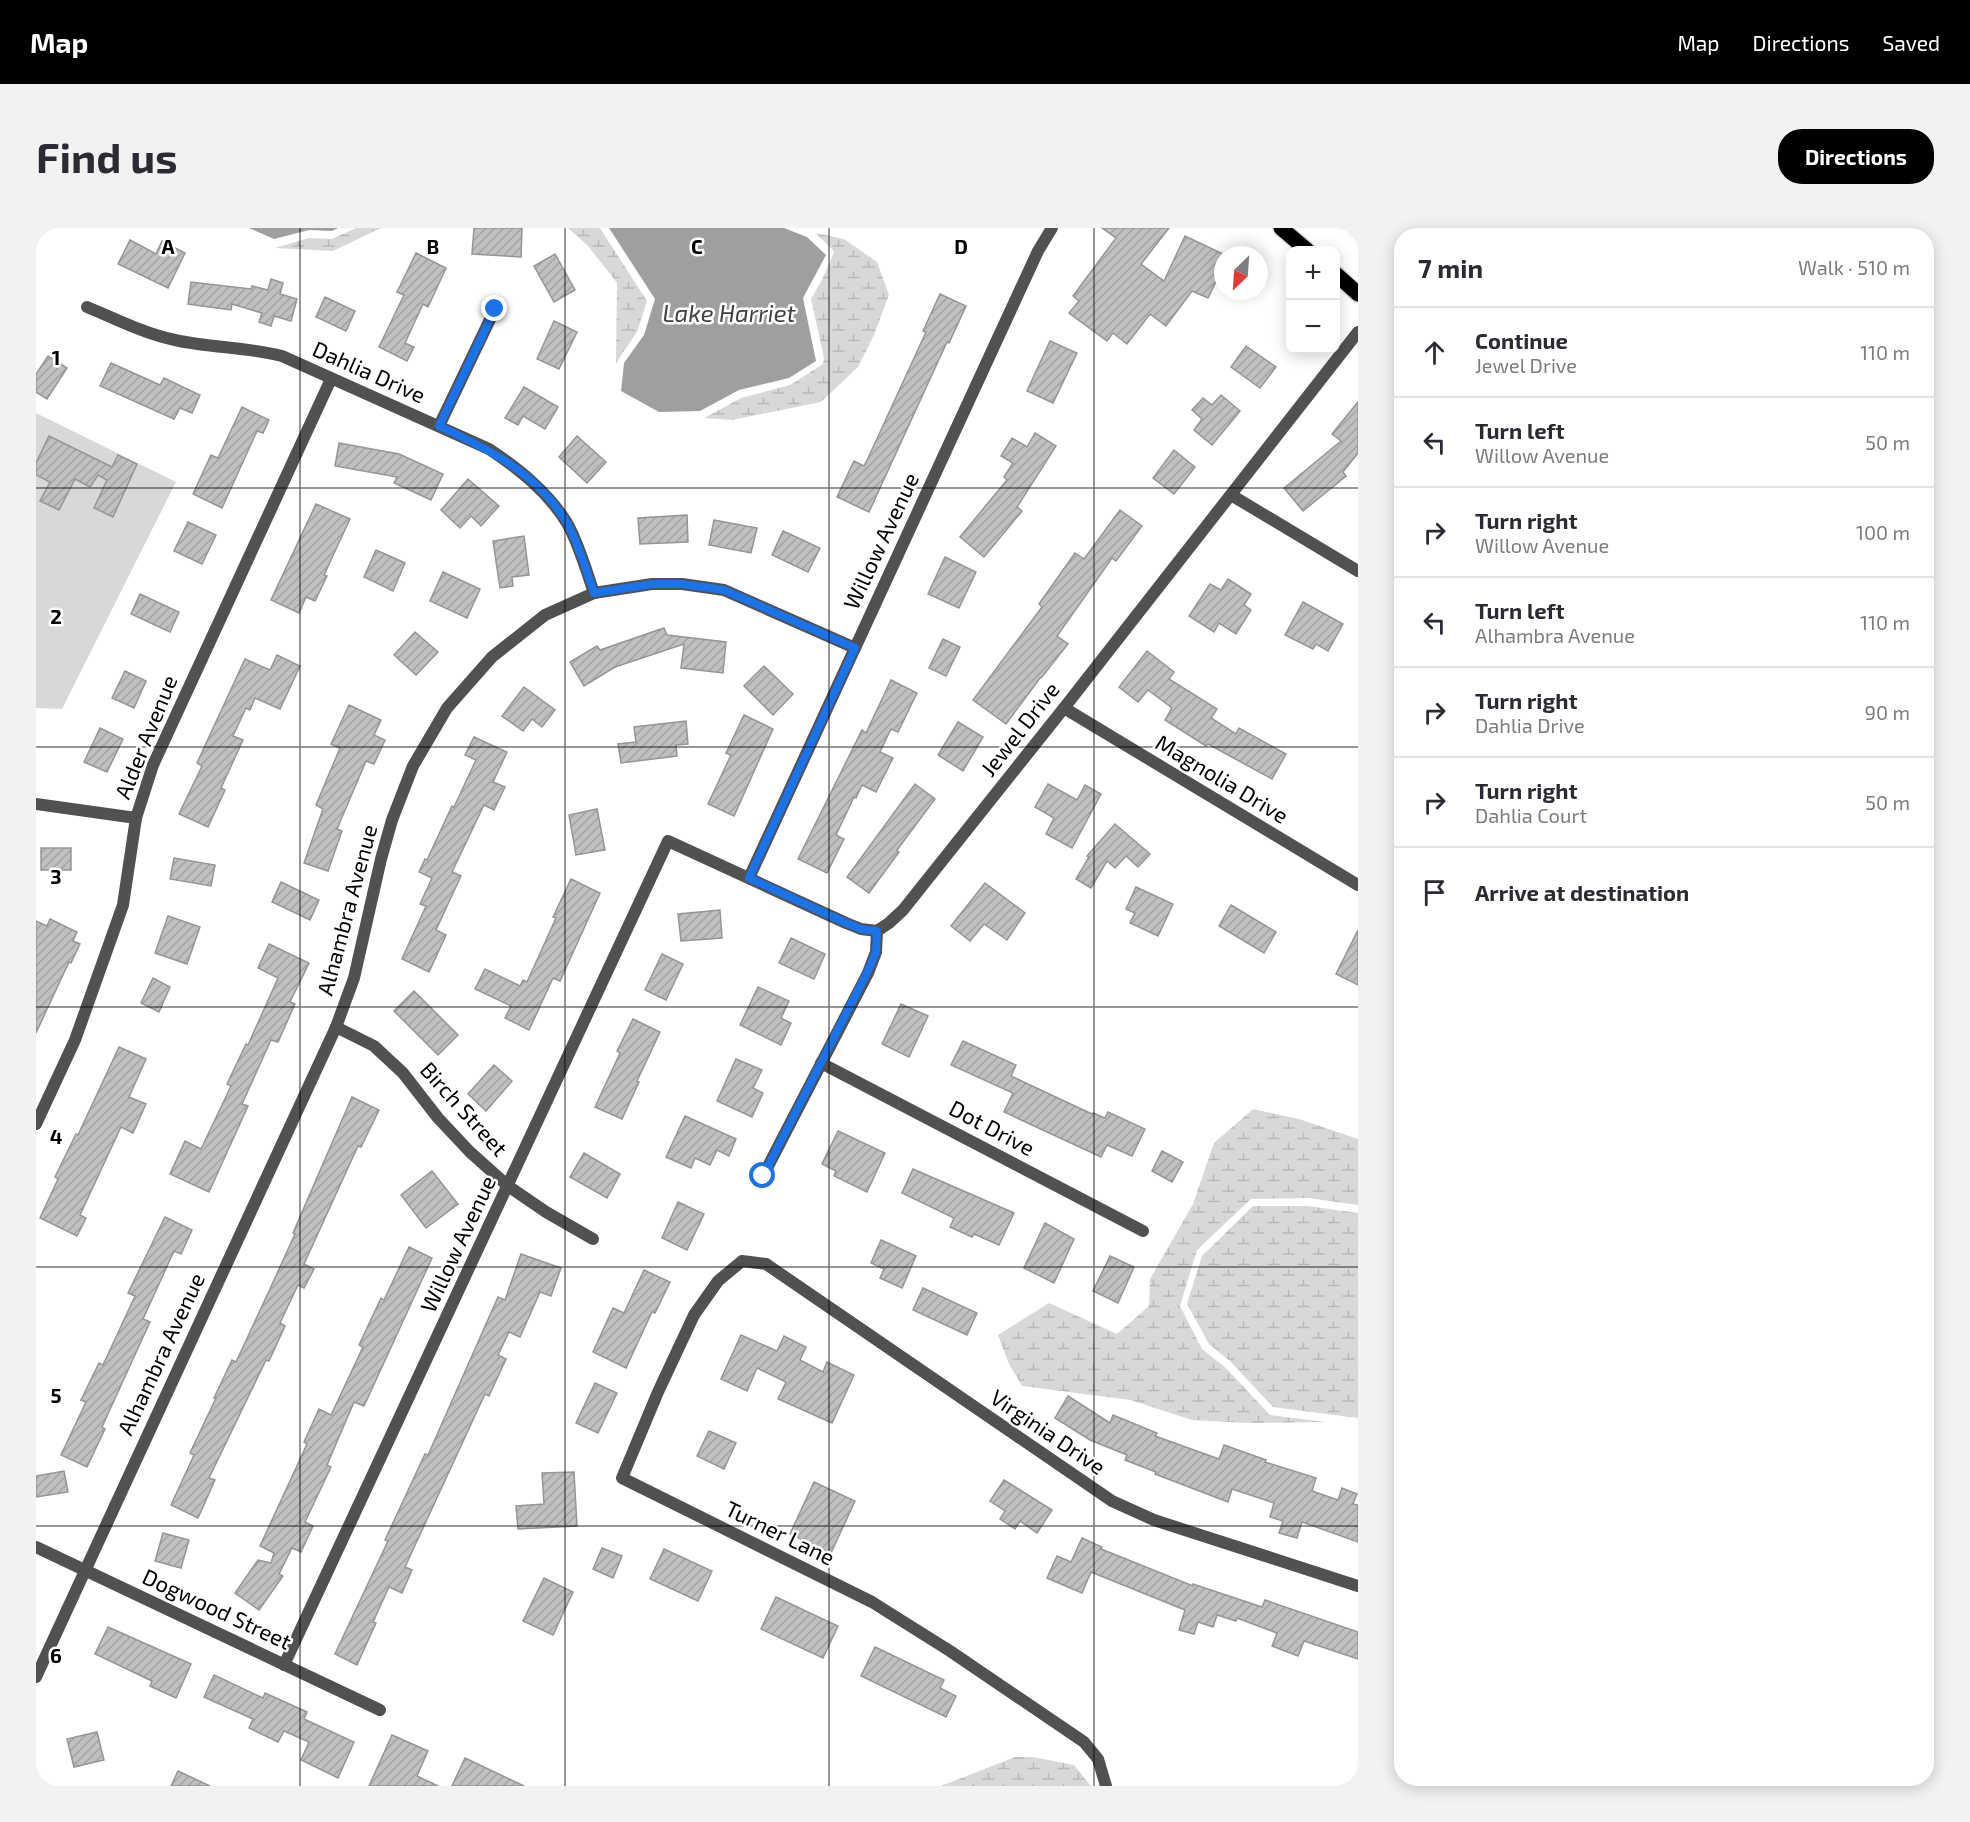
<!DOCTYPE html>
<meta charset="utf-8">
<style>
:root{--surface:#fff;--page:#f2f2f3;--text:#2b2b33;--muted:#7c7c81;--line:#e1e1e2;--accent:#000}
body{margin:0;font-family:"Exo 2",sans-serif;background:var(--page);color:var(--text)}
.controls{position:absolute;right:18px;top:18px;display:grid;overflow:hidden;border-radius:12px;box-shadow:0 3px 15px #0003}
.controls button{width:54px;height:54px;display:grid;place-items:center;padding:0;border:0;border-bottom:2px solid var(--line);background:var(--surface);color:var(--text);font:30px sans-serif}
.compass{position:absolute;left:1178px;top:18px;width:54px;height:54px;border-radius:50%;background:var(--surface);box-shadow:0 3px 15px #0003;rotate:205deg}
.stop{position:absolute;width:18px;height:18px;margin:-14px;border:4px solid #1a73e8;border-radius:50%;background:#fff}
.stop.end{background:#1a73e8;border-color:#fff;box-shadow:0 2px 6px #0008}
.list{margin:0;padding:0;list-style:none}
h2{display:flex;justify-content:space-between;align-items:center;height:78px;margin:0;padding:0 24px;font-size:26px}
h2 small{font-size:20px;font-weight:400;color:var(--muted)}
.list li{display:grid;grid-template-columns:39px 1fr auto;gap:18px;align-items:center;box-sizing:border-box;height:90px;padding:0 24px;border-top:2px solid var(--line)}
.list b{display:block;font-size:22px;white-space:nowrap}
.list p{margin:0;font-size:20px;white-space:nowrap;color:var(--muted)}
.list em{font-size:20px;font-style:normal;color:var(--muted)}
.icon{flex:none;width:33px;height:33px;fill:none;stroke:currentColor;stroke-width:2;stroke-linecap:round;stroke-linejoin:round}
.map{position:relative;flex:none;width:1322px;height:1558px;overflow:hidden;border-radius:24px}
header{display:flex;align-items:center;gap:36px;box-sizing:border-box;height:84px;padding:0 30px;background:var(--accent);color:#fff}
header strong{font-size:28px}
nav{display:flex;gap:33px;margin-inline-start:auto;font-size:21px}
.intro{display:flex;align-items:center;justify-content:space-between;box-sizing:border-box;height:144px;padding:0 36px}
h1{margin:0;font-size:42px}
.button{padding:15px 27px;border-radius:24px;background:var(--accent);color:#fff;font-size:21px;font-weight:700}
main{display:flex;gap:36px;padding:0 36px}
aside{flex:1;background:var(--surface);border-radius:24px;box-shadow:0 3px 15px #0003}
.map>svg:first-child{display:block}
.wetland{fill:url(#wetland-marsh)}
.park{fill:#d8d8d8}
.water{fill:#9f9f9f}
.building{fill:url(#building-hatch);stroke:#959595;stroke-width:1.5}
.lines{fill:none;stroke-linecap:round;stroke-linejoin:round}
.primary-casing{stroke:#dbdbdb;stroke-width:18}
.street{stroke:#515151;stroke-width:12}
.primary{stroke:#000;stroke-width:15}
.route{stroke:#1a73e8;stroke-width:8}
.grid{fill:none;stroke:#000;stroke-width:1.5;stroke-opacity:0.55}
.labels{text-anchor:middle;stroke-width:5;stroke-linejoin:round;paint-order:stroke}
.street-label{font-size:22px;fill:#000;stroke:#fff}
.water-label{font-size:24px;font-style:italic;fill:#404040;stroke:#fff}
.grid-label{font-size:20px;text-anchor:middle;font-weight:bold;fill:#000;stroke:#fff;stroke-width:5;stroke-linejoin:round;paint-order:stroke}
</style>
<header>
<strong>Map</strong>
<nav><a>Map</a><a>Directions</a><a>Saved</a></nav>
</header>
<div class="intro"><h1>Find us</h1><a class="button">Directions</a></div>
<main>
<div class="map">
<svg width="1322" height="1558" viewBox="0 0 1322 1558">
<defs>
<pattern id="wetland-marsh" width="20" height="14" patternUnits="userSpaceOnUse" patternTransform="scale(1.5)"><rect width="20" height="14" fill="#d8d8d8"/><path d="M1 5h8M5 5V1M11 12h8M15 12V8" fill="none" stroke="#b8b8b8"/></pattern>
<pattern id="building-hatch" width="6" height="6" patternUnits="userSpaceOnUse" patternTransform="scale(1.5)"><rect width="6" height="6" fill="#c0c0c0"/><path d="M-1 1l2-2M0 6l6-6M5 7l2-2" fill="none" stroke="#a3a3a3"/></pattern>
</defs>
<rect width="100%" height="100%" fill="#fff"/>
<g class="wetland">
<polygon points="320,0 345,0 297,23 239,20 273,10 296,11"/>
<polygon points="532,0 564,0 611,73 601,104 580,135 581,55 552,18"/>
<polygon points="779,5 808,11 841,34 853,67 838,107 822,139 785,174 696,192 668,190 705,170 754,157 787,136 788,130 775,71 786,52 798,24 795,20"/>
<polygon points="1217,881 1263,891 1322,911 1322,977 1273,970 1215,971 1161,1022 1144,1078 1166,1121 1190,1140 1234,1187 1289,1194 1213,1195 1156,1192 1094,1172 986,1158 973,1136 962,1107 1013,1075 1081,1106 1113,1078 1114,1051 1157,976 1178,915"/>
<polygon points="1217,978 1271,978 1322,985 1322,1190 1237,1179 1195,1134 1173,1116 1151,1076 1166,1028"/>
<polygon points="979,1529 997,1529 1038,1537 1055,1558 905,1558"/>
</g>
<polygon class="park" points="0,185 140,254 26,481 0,480"/>
<g class="water">
<polygon points="213,0 302,0 296,3 273,2 238,11"/>
<polygon points="573,0 748,0 771,9 790,27 767,70 780,133 753,150 703,162 664,183 623,184 585,163 588,135 608,107 619,71"/>
</g>
<g class="building">
<polygon points="438,0 486,0 485,29 436,26"/>
<polygon points="1066,0 1133,0 1105,36 1128,53 1149,8 1187,26 1187,39 1172,70 1156,63 1130,98 1114,86 1091,116 1077,105 1071,113 1033,85 1043,73 1037,68 1080,10"/>
<polygon points="94,12 120,26 126,13 149,25 132,60 82,36"/>
<polygon points="380,25 410,40 392,79 387,76 369,115 378,119 371,133 343,119 368,67 361,64"/>
<polygon points="519,26 539,62 518,74 498,38"/>
<polygon points="235,51 247,55 244,66 261,71 255,93 238,88 235,98 223,94 226,85 196,76 195,82 152,76 155,54 215,61 216,58 232,62"/>
<polygon points="904,66 930,78 913,115 911,114 833,284 801,269 818,233 828,238 833,228 890,104 887,103"/>
<polygon points="289,69 319,83 310,103 280,89"/>
<polygon points="518,93 541,104 523,141 501,131"/>
<polygon points="1014,113 1041,125 1017,175 991,163"/>
<polygon points="1210,118 1240,139 1224,160 1195,139"/>
<polygon points="12,128 31,140 11,171 0,164 0,146"/>
<polygon points="75,135 124,157 128,150 164,167 156,185 144,180 138,191 64,158"/>
<polygon points="488,159 522,179 509,201 487,188 482,197 469,190"/>
<polygon points="1185,167 1204,183 1176,217 1158,202 1166,191 1156,182 1167,170 1176,177"/>
<polygon points="1322,174 1322,225 1307,244 1310,248 1267,283 1248,260 1305,213 1296,206"/>
<polygon points="206,179 233,192 227,205 221,203 186,280 157,266 175,227 182,230"/>
<polygon points="999,205 1020,218 981,279 986,283 948,329 924,309 971,252 968,249 977,235 965,228 976,210 991,219"/>
<polygon points="13,208 76,239 82,227 101,236 77,289 58,280 71,252 62,247 54,259 39,251 23,282 4,273 14,254 0,247 0,235"/>
<polygon points="541,208 570,234 551,255 523,229"/>
<polygon points="303,215 363,226 407,246 395,272 358,255 361,249 299,238"/>
<polygon points="1138,222 1159,239 1138,266 1117,250"/>
<polygon points="432,251 463,278 445,298 435,288 424,300 405,282"/>
<polygon points="280,276 314,291 288,347 291,348 279,373 270,369 263,385 235,372"/>
<polygon points="1084,282 1106,298 1080,333 1076,330 1021,408 1032,416 1005,450 1004,450 970,496 937,472 1006,379 1003,376 1039,325 1048,331"/>
<polygon points="651,287 652,314 604,316 602,290"/>
<polygon points="678,292 721,300 715,325 673,317"/>
<polygon points="152,294 180,307 166,336 138,323"/>
<polygon points="747,303 784,320 772,344 736,327"/>
<polygon points="488,308 493,347 476,349 477,358 464,360 457,313"/>
<polygon points="340,322 369,335 357,363 328,349"/>
<polygon points="909,329 940,344 923,380 892,366"/>
<polygon points="407,344 444,361 431,390 394,373"/>
<polygon points="1192,351 1215,366 1208,377 1215,382 1200,406 1183,395 1178,404 1153,388 1174,356 1185,362"/>
<polygon points="104,366 143,384 134,404 95,386"/>
<polygon points="1267,374 1307,396 1292,423 1280,416 1277,421 1249,407"/>
<polygon points="628,400 631,407 690,414 687,445 645,440 648,416 579,439 548,458 534,434 561,418 564,422"/>
<polygon points="379,404 402,424 380,447 358,427"/>
<polygon points="907,411 924,419 910,448 893,440"/>
<polygon points="1111,423 1138,444 1133,451 1181,481 1175,490 1200,506 1203,500 1250,526 1236,551 1172,516 1170,518 1129,492 1136,480 1112,462 1102,474 1083,459"/>
<polygon points="241,427 264,438 244,481 219,470 214,482 210,480 197,508 207,512 185,560 189,562 172,599 143,586 166,538 161,535 209,431 234,442"/>
<polygon points="728,438 757,466 737,487 708,458"/>
<polygon points="89,443 110,453 98,480 76,470"/>
<polygon points="855,452 881,465 862,504 855,501 844,524 857,530 840,564 826,557 820,570 818,569 800,607 808,611 791,645 762,631 826,502 830,505"/>
<polygon points="488,459 519,482 506,499 496,491 487,503 466,488"/>
<polygon points="313,477 345,492 338,507 349,512 338,536 330,533 301,601 306,603 292,643 268,635 287,581 280,577 304,520 295,516"/>
<polygon points="708,487 737,501 698,588 672,576 695,527 690,525"/>
<polygon points="650,493 652,516 640,517 641,528 585,535 582,516 600,514 598,499"/>
<polygon points="922,494 947,509 927,543 902,527"/>
<polygon points="64,500 87,511 71,544 48,534"/>
<polygon points="438,509 471,524 457,554 469,559 458,582 448,577 416,644 425,648 400,702 410,707 393,744 366,731 390,678 384,676 396,650 383,644 389,631 391,632 416,578 418,579 440,532 429,527"/>
<polygon points="879,556 899,571 861,622 863,624 833,665 811,649"/>
<polygon points="1012,556 1041,572 1049,557 1065,566 1036,620 1010,606 1018,590 999,579"/>
<polygon points="561,581 569,622 540,627 533,587"/>
<polygon points="1079,596 1114,626 1102,639 1090,628 1079,640 1071,633 1055,660 1040,651 1053,629 1051,628"/>
<rect x="5" y="620" width="30" height="22"/>
<polygon points="138,630 179,637 175,658 134,651"/>
<polygon points="535,651 564,665 524,753 517,750 493,802 469,790 475,778 439,761 449,741 484,758 487,752 491,754 520,690 517,689"/>
<polygon points="245,654 283,672 274,692 236,674"/>
<polygon points="949,655 989,685 971,712 948,696 934,713 915,698"/>
<polygon points="1100,659 1137,676 1122,708 1094,695 1099,685 1090,681"/>
<polygon points="1195,677 1240,704 1228,725 1183,698"/>
<polygon points="684,682 686,710 645,713 642,686"/>
<polygon points="132,688 164,699 151,736 119,725"/>
<polygon points="14,691 41,704 37,713 44,716 35,735 33,734 0,805 0,693 11,698"/>
<polygon points="1322,702 1322,757 1300,746"/>
<polygon points="755,710 789,726 778,751 743,735"/>
<polygon points="233,716 273,735 254,774 259,776 242,814 235,812 206,876 212,878 173,964 134,946 149,913 165,921 195,858 191,856 210,816 212,817 242,750 222,740"/>
<polygon points="626,726 647,736 630,772 609,762"/>
<polygon points="117,750 134,759 123,784 105,775"/>
<polygon points="722,759 753,773 745,790 755,795 745,817 704,797"/>
<polygon points="378,763 422,807 402,827 358,783"/>
<polygon points="865,776 892,788 873,829 846,816"/>
<polygon points="597,791 624,804 601,853 603,854 586,891 559,879 584,825 581,823"/>
<polygon points="927,813 980,837 975,848 1056,886 1057,885 1069,890 1072,884 1109,901 1096,928 1071,917 1065,929 968,884 977,865 915,837"/>
<polygon points="83,819 110,831 93,869 110,876 97,905 85,899 44,987 50,990 41,1008 4,990 22,951 19,949 40,906 42,907"/>
<polygon points="700,831 726,842 717,860 727,865 716,889 681,873"/>
<polygon points="458,837 476,853 450,883 432,866"/>
<polygon points="316,869 343,882 325,919 322,918 268,1036 278,1041 268,1060 262,1057 244,1095 249,1098 233,1133 230,1132 173,1250 179,1252 162,1290 135,1277 158,1227 154,1225 180,1170 178,1170 196,1132 200,1134 233,1063 259,1006 257,1005"/>
<polygon points="649,888 700,911 693,928 681,922 674,937 659,930 655,940 630,929"/>
<polygon points="802,903 849,925 831,964 798,948 800,943 786,936"/>
<polygon points="1126,923 1147,934 1136,954 1116,943"/>
<polygon points="548,925 584,946 571,970 534,949"/>
<polygon points="877,941 978,985 963,1017 938,1006 936,1009 914,999 918,990 866,965"/>
<polygon points="396,943 422,976 390,1000 365,967"/>
<polygon points="642,974 668,986 651,1022 626,1010"/>
<polygon points="129,989 156,1002 145,1026 138,1023 107,1091 114,1094 66,1199 69,1201 51,1239 25,1227 50,1174 45,1172 63,1135 67,1137 99,1068 92,1065"/>
<polygon points="1009,995 1038,1011 1018,1055 988,1040"/>
<polygon points="845,1012 880,1028 866,1060 844,1050 848,1041 835,1035"/>
<polygon points="373,1019 396,1030 328,1178 318,1174 291,1237 295,1239 269,1294 277,1298 265,1324 256,1320 243,1346 247,1348 223,1382 199,1365 222,1332 235,1335 238,1325 224,1318 271,1216 268,1214 283,1181 295,1187 327,1119 323,1117 345,1070 348,1072"/>
<polygon points="485,1026 525,1040 515,1068 504,1064 484,1109 473,1104 462,1127 470,1131 453,1168 449,1166 369,1339 376,1342 366,1365 353,1359 337,1394 340,1395 321,1437 299,1426 352,1313 349,1312 389,1226 392,1227 462,1069 469,1072"/>
<polygon points="1074,1028 1098,1039 1082,1075 1057,1063"/>
<polygon points="608,1042 634,1054 619,1085 616,1084 590,1140 557,1124 577,1080 588,1085"/>
<polygon points="887,1060 941,1085 931,1107 877,1082"/>
<polygon points="705,1107 741,1123 748,1108 770,1119 764,1132 787,1144 791,1134 818,1147 796,1195 742,1171 750,1154 721,1140 711,1163 685,1151"/>
<polygon points="559,1155 581,1165 562,1205 540,1195"/>
<polygon points="1032,1168 1074,1195 1077,1187 1121,1205 1119,1208 1183,1231 1188,1217 1230,1232 1229,1234 1280,1250 1276,1263 1302,1272 1306,1260 1321,1266 1317,1276 1322,1277 1322,1314 1266,1294 1261,1310 1243,1305 1247,1293 1234,1289 1238,1275 1196,1261 1192,1274 1119,1246 1120,1244 1089,1232 1091,1227 1054,1212 1019,1190"/>
<polygon points="673,1203 700,1215 688,1241 661,1228"/>
<polygon points="28,1243 32,1264 0,1269 0,1248"/>
<polygon points="538,1244 541,1298 482,1301 480,1278 508,1276 506,1245"/>
<polygon points="968,1252 1016,1282 1001,1305 984,1293 979,1301 964,1291 969,1283 954,1273"/>
<polygon points="778,1254 819,1273 795,1325 754,1306"/>
<polygon points="127,1305 153,1312 145,1340 119,1333"/>
<polygon points="1046,1310 1066,1319 1065,1321 1157,1358 1157,1356 1226,1379 1229,1372 1322,1404 1322,1431 1268,1413 1262,1428 1236,1418 1241,1405 1201,1390 1200,1393 1181,1387 1177,1399 1162,1394 1158,1406 1143,1402 1149,1382 1055,1344 1046,1365 1011,1350 1021,1328 1035,1334"/>
<polygon points="566,1320 586,1328 577,1350 557,1341"/>
<polygon points="628,1321 676,1343 662,1373 614,1351"/>
<polygon points="508,1350 537,1364 517,1407 487,1393"/>
<polygon points="740,1369 802,1398 787,1430 725,1401"/>
<polygon points="72,1399 155,1436 140,1470 114,1458 116,1453 59,1426"/>
<polygon points="839,1419 908,1452 904,1460 920,1468 910,1489 825,1448"/>
<polygon points="178,1447 227,1470 229,1465 271,1484 268,1491 318,1514 302,1550 265,1532 273,1514 248,1503 242,1514 213,1500 217,1491 168,1469"/>
<polygon points="61,1504 68,1532 38,1539 31,1511"/>
<polygon points="356,1507 392,1523 381,1548 402,1558 333,1558"/>
<polygon points="429,1530 488,1558 416,1558"/>
<polygon points="142,1543 174,1558 135,1558"/>
</g>
<g class="lines">
<defs>
<g id="primary">
<polyline points="1245,0 1271,22"/>
<polyline points="1320,0 1322,2"/>
<polyline points="1300,46 1322,66"/>
</g>
</defs>
<use href="#primary" class="primary-casing"/>
<g class="street">
<path d="M51,79C80,91 109,106 139,112C175,120 211,119 246,128L453,221C483,241 512,264 531,295C543,316 550,342 558,365"/>
<polyline points="403,198 459,81"/>
<polyline points="1195,267 1322,343"/>
<polyline points="1028,480 1322,657"/>
<polyline points="0,576 100,590"/>
<polyline points="713,650 1002,23 1016,0"/>
<polyline points="841,703 853,695 867,682 1028,480 1322,104"/>
<polyline points="300,799 338,818 367,845 402,890 434,924 472,958 510,984 557,1011"/>
<polyline points="785,835 1107,1003"/>
<polyline points="0,896 39,812 87,677 100,590 117,537 295,151"/>
<polyline points="727,948 832,745 840,724 841,703"/>
<polyline points="0,1319 344,1482"/>
<polyline points="248,1437 632,613 810,695 825,701 841,703"/>
<polyline points="0,1449 300,799 318,750 345,631 356,592 377,538 411,480 456,429 509,387 558,365 616,356 646,356 688,362 819,420"/>
<polyline points="1070,1558 1062,1531 1048,1514 914,1423 836,1374 586,1250 622,1164 658,1087 682,1053 706,1033 730,1036 1076,1273 1118,1292 1322,1358"/>
</g>
<use href="#primary" class="primary"/>
</g>
<g class="lines">
<path class="route" d="M459,81L403,198C454,222 501,245 531,295C543,317 550,342 558,365L616,356H646L688,362L819,420L713,650L810,695L825,701L841,703L840,724L831,745L727,948"/>
</g>
<path class="grid" d="M264,0V1558M529,0V1558M793,0V1558M1058,0V1558M0,260H1322M0,519H1322M0,779H1322M0,1039H1322M0,1298H1322"/>
<g class="labels">
<g class="street-label">
<text transform="translate(333 144) rotate(24)" y="8">Dahlia Drive</text>
<text transform="translate(845 313) rotate(-65)" y="8">Willow Avenue</text>
<text transform="translate(984 501) rotate(-52)" y="8">Jewel Drive</text>
<text transform="translate(110 509) rotate(-68)" y="8">Alder Avenue</text>
<text transform="translate(1186 551) rotate(31)" y="8">Magnolia Drive</text>
<text transform="translate(311 682) rotate(-75)" y="8">Alhambra Avenue</text>
<text transform="translate(428 881) rotate(48)" y="8">Birch Street</text>
<text transform="translate(956 900) rotate(28)" y="8">Dot Drive</text>
<text transform="translate(422 1016) rotate(-65)" y="8">Willow Avenue</text>
<text transform="translate(125 1126) rotate(-65)" y="8">Alhambra Avenue</text>
<text transform="translate(1012 1204) rotate(34)" y="8">Virginia Drive</text>
<text transform="translate(744 1305) rotate(26)" y="8">Turner Lane</text>
<text transform="translate(181 1381) rotate(25)" y="8">Dogwood Street</text>
</g>
<g class="water-label">
<text x="693" y="94">Lake Harriet</text>
</g>
</g>
<g class="grid-label">
<text x="132" y="26">A</text>
<text x="397" y="26">B</text>
<text x="661" y="26">C</text>
<text x="925" y="26">D</text>
<text x="20" y="137">1</text>
<text x="20" y="396">2</text>
<text x="20" y="656">3</text>
<text x="20" y="916">4</text>
<text x="20" y="1175">5</text>
<text x="20" y="1435">6</text>
</g>
</svg>
<div class="controls">
<button>+</button>
<button>−</button>
</div>
<svg class="compass" viewBox="-18 -18 36 36"><path d="M0-13l5 13h-10z" fill="#e53935"/><path d="M0 13l5-13h-10z" fill="#7c7c81"/></svg>
<div class="stop" style="left:727px;top:948px"></div>
<div class="stop end" style="left:459px;top:81px"></div>
</div>
<aside>
<h2>7 min<small>Walk · 510 m</small></h2>
<ul class="list">
<li><svg class="icon" aria-label="ahead" viewBox="0 0 24 24"><path d="M12 20V5M6 11l6-6 6 6"/></svg><div><b>Continue</b><p>Jewel Drive</p></div><em>110 m</em></li>
<li><svg class="icon" aria-label="left" viewBox="0 0 24 24"><path d="M17 20v-9H6M10 6l-5 5 5 5"/></svg><div><b>Turn left</b><p>Willow Avenue</p></div><em>50 m</em></li>
<li><svg class="icon" aria-label="right" viewBox="0 0 24 24"><path d="M7 20v-9h11M14 6l5 5-5 5"/></svg><div><b>Turn right</b><p>Willow Avenue</p></div><em>100 m</em></li>
<li><svg class="icon" aria-label="left" viewBox="0 0 24 24"><path d="M17 20v-9H6M10 6l-5 5 5 5"/></svg><div><b>Turn left</b><p>Alhambra Avenue</p></div><em>110 m</em></li>
<li><svg class="icon" aria-label="right" viewBox="0 0 24 24"><path d="M7 20v-9h11M14 6l5 5-5 5"/></svg><div><b>Turn right</b><p>Dahlia Drive</p></div><em>90 m</em></li>
<li><svg class="icon" aria-label="right" viewBox="0 0 24 24"><path d="M7 20v-9h11M14 6l5 5-5 5"/></svg><div><b>Turn right</b><p>Dahlia Court</p></div><em>50 m</em></li>
<li><svg class="icon" aria-label="arrive" viewBox="0 0 24 24"><path d="M6 21V4h12l-3 4 3 4H6"/></svg><div><b>Arrive at destination</b></div></li>
</ul>
</aside>
</main>
